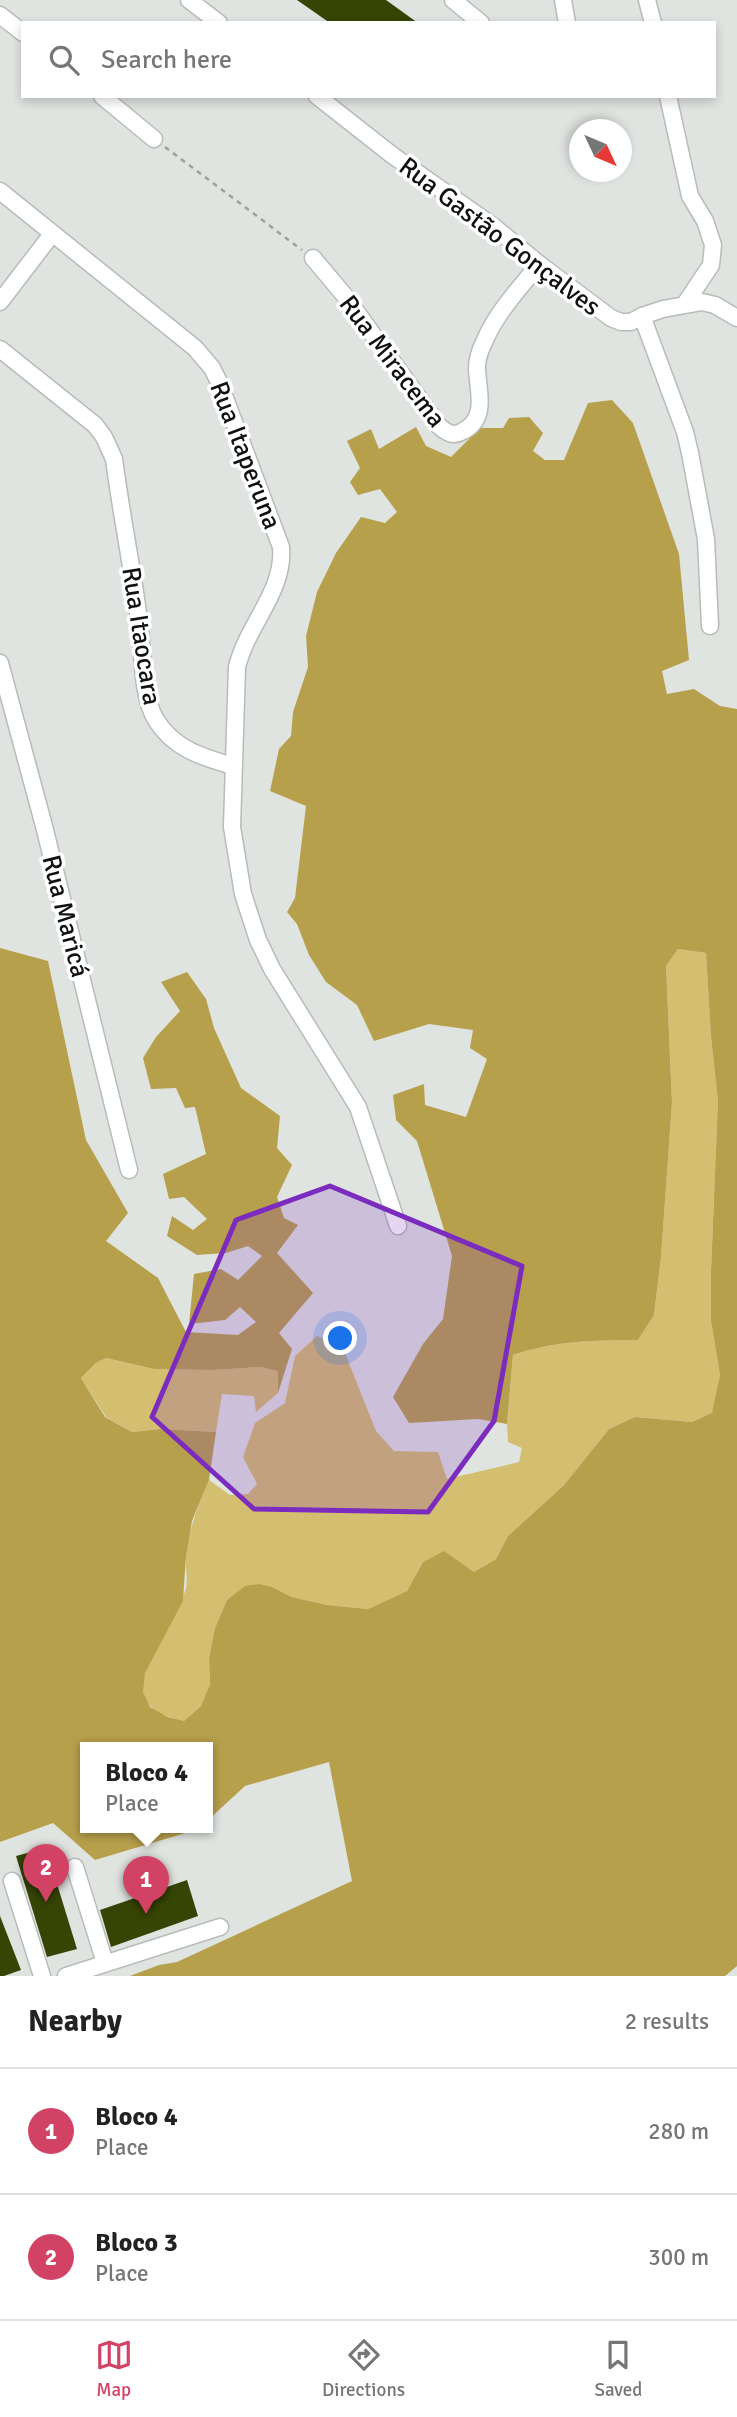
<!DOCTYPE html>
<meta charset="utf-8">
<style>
:root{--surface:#fff;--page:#f2f2f2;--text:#222;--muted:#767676;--line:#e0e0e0;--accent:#d24265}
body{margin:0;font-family:Signika,sans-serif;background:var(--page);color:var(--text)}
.compass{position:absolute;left:569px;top:119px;width:63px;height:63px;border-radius:50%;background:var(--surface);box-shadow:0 4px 10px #0003;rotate:134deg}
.you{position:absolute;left:341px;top:1339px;width:24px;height:24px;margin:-18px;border:5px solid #fff;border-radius:50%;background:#1a73e8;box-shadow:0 0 0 10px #1a73e833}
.badge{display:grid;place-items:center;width:46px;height:46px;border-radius:50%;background:var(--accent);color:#fff;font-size:23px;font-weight:700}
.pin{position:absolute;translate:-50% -58px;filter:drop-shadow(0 2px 4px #0008)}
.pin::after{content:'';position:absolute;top:37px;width:24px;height:21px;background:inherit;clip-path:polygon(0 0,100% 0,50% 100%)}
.popup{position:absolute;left:80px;top:1742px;width:133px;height:91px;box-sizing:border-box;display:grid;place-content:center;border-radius:0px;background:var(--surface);filter:drop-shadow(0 2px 5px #0005);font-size:23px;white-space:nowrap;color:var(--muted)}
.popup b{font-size:26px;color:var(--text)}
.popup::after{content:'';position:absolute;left:50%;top:100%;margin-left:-14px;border:14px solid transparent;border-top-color:var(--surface)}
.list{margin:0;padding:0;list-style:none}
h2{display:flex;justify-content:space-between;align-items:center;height:91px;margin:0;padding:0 28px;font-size:30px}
h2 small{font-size:23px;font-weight:400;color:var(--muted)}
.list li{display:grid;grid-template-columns:46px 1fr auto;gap:21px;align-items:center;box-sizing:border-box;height:126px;padding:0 28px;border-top:2px solid var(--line)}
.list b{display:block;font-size:26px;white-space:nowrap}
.list p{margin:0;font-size:23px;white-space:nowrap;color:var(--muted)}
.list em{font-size:23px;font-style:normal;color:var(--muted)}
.icon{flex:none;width:38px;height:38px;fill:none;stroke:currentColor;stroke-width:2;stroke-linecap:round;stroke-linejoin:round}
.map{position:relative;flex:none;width:737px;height:1976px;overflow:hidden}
.search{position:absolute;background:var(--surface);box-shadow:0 4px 10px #0003;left:21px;right:21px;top:21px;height:77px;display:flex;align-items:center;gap:18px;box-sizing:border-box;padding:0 24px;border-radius:0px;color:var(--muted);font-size:26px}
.sheet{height:343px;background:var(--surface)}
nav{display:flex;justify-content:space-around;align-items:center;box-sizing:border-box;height:98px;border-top:2px solid var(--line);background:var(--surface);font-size:19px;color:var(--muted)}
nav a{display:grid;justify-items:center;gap:4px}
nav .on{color:var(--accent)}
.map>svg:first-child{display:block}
.green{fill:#d4bf71}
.forest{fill:#b7a04c}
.building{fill:#364504}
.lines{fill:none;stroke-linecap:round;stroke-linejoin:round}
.minor-casing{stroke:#b8bcb8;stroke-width:19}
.path{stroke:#9da09d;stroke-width:2.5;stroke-dasharray:5 5;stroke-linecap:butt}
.minor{stroke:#fff;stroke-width:16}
.marked{fill:#7b2cbf;fill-opacity:0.2;stroke:#7b2cbf;stroke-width:5;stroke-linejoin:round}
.labels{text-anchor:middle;stroke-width:7;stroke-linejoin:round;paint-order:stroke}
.street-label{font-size:26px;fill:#101110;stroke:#fff}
</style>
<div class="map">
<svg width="737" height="1976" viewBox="0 0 737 1976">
<rect width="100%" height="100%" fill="#e0e4e0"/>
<g class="green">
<path d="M678,949L706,953L711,1037L718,1101L711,1270V1321L720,1375L713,1413L692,1422L635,1417L609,1429L564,1485L508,1536L496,1559L474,1572L444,1552L423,1562L407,1591L368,1609L327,1605L292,1597L272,1587L227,1600L215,1628L209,1658L210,1684L201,1706L184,1721C168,1717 146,1711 143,1692C139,1664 179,1617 186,1588C188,1578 185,1566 186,1556C188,1529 199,1505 209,1480L230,1495L248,1494L257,1484L243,1457L255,1423L285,1403L295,1356L317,1336L343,1348L376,1431L394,1451L438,1452L447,1479L519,1462L522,1448L508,1442L507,1424L513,1355C554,1341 596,1340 638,1340L654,1315L661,1257L672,1102L666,966Z"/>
<polygon points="106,1358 154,1369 212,1370 260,1367 278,1371 278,1393 256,1412 254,1396 222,1394 216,1432 160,1429 132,1432 106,1417 81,1378 96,1363"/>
</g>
<path class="forest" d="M612,400L633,423L679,554L689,660L662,671L667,694L694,689L720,706L737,709V1966L725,1976H130L159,1965L177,1962L352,1881L329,1762L245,1786L207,1821V1748H85V1828L199,1829L95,1860L53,1823L0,1842V948L48,961L86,1140L128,1213L106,1241L158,1278L186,1332L238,1335L256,1322L240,1307L225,1320L189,1324L194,1274L221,1269L238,1280L262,1256L248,1246L226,1253L197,1255L167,1236L172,1216L193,1230L207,1219L184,1197L169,1199L163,1174L206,1154L195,1107L185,1108L176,1088L151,1089L143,1058L156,1037L180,1011L161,982L187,972L206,999L214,1028L241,1088L280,1116L277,1148L292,1165L277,1197L284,1218L298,1225L277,1253L313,1293L279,1333L292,1349L278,1393V1371L260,1367L212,1370L154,1369L106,1358L96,1363L81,1378L105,1417L132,1432L160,1429L216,1432L209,1480L192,1521L186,1556L183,1601L145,1673L143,1692L150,1707L168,1717L184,1721L201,1706L210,1684L209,1658L215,1628L227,1600L245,1586L259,1584L272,1587L292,1597L327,1605L368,1609L407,1591L423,1562L444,1551L474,1572L496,1559L508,1536L564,1485L609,1429L635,1417L692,1422L712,1413L720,1375L711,1321V1270L718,1101L711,1037L706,953L678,949L666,966L672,1102L661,1257L654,1315L638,1340C596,1340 554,1341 513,1355L507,1424L478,1419L409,1423L393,1397L423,1344L443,1319L452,1256L417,1141L396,1120L393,1095L424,1084L425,1105L466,1117L487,1059L470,1048L473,1030L429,1024L374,1041L357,1005L326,982L309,955L297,924L287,912L295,898L306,806L270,791L279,749L291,736L293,712L308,667L306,636L317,592L336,553L361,517L385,523L397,512L380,489L358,495L350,482L360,468L347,441L371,429L379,449L416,427L426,446L451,457L480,428H503L509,418L529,417L543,433L533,451L545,460H564L588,403Z"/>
<g class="building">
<polygon points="297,0 386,0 418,23 330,23"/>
<polygon points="46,1848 77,1949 47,1957 16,1856"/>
<polygon points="187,1880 198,1916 111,1947 100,1910"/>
<polygon points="0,1916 21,1970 4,1976 0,1976"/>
</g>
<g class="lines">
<defs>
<g id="minor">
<polyline points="189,0 219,23"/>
<polyline points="453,0 481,23"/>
<polyline points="563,0 567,23"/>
<polyline points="647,0 653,23"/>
<polyline points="0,15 23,33"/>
<polyline points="102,96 154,139"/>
<polyline points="317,96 392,155 493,226 539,264 611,318 621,322 631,322 642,316 663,309 702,302 715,305 737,318"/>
<polyline points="668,96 690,196 705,221 713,245 711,265 685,304"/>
<path d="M0,191L195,348L212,368L219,382L281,547C285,591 247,625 237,667L232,827L243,894L258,940L272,969L358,1107L398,1226"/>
<path d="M313,258L345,296L439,426C447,433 453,437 463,431C489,418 477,389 477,367C477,358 481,348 485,340C497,312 520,288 539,264"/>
<polyline points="0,302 52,234"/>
<polyline points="642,316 685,432 690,453 706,539 710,626"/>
<path d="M0,349L95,425L104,437L114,459C121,513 132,566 139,620C143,648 141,696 156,720C174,749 202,757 233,766"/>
<polyline points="0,663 44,826 129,1170"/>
<polyline points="75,1867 105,1963"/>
<polyline points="12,1881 42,1976"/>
<polyline points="66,1976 220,1927"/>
</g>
</defs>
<use href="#minor" class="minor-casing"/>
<polyline class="path" points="165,147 302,250"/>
<use href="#minor" class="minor"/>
</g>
<path class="marked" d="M330,1186L522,1266L494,1421L428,1512L254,1509L152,1417L236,1220Z"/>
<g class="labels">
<g class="street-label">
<text transform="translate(500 236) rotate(37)" y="9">Rua Gastão Gonçalves</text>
<text transform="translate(393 361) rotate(53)" y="9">Rua Miracema</text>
<text transform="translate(246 455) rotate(69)" y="9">Rua Itaperuna</text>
<text transform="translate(142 636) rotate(81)" y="9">Rua Itaocara</text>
<text transform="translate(66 916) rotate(76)" y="9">Rua Maricá</text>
</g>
</g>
</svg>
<svg class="compass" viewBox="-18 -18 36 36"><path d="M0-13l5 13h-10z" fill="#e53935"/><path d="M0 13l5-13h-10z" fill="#767676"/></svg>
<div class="you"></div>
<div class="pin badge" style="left:146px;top:1914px">1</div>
<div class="popup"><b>Bloco 4</b>Place</div>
<div class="pin badge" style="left:46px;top:1902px">2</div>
<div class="search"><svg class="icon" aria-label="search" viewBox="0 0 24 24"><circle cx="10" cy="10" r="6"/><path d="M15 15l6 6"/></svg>Search here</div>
</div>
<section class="sheet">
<h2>Nearby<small>2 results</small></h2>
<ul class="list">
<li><span class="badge">1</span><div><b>Bloco 4</b><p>Place</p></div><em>280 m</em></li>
<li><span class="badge">2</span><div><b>Bloco 3</b><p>Place</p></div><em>300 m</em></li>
</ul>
</section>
<nav>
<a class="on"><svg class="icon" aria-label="map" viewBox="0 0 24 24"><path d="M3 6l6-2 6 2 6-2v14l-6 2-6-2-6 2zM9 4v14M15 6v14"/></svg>Map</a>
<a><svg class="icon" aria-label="directions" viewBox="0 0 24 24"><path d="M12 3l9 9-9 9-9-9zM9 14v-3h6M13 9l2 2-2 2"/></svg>Directions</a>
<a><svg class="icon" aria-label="saved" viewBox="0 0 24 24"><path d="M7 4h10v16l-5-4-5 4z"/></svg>Saved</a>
</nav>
